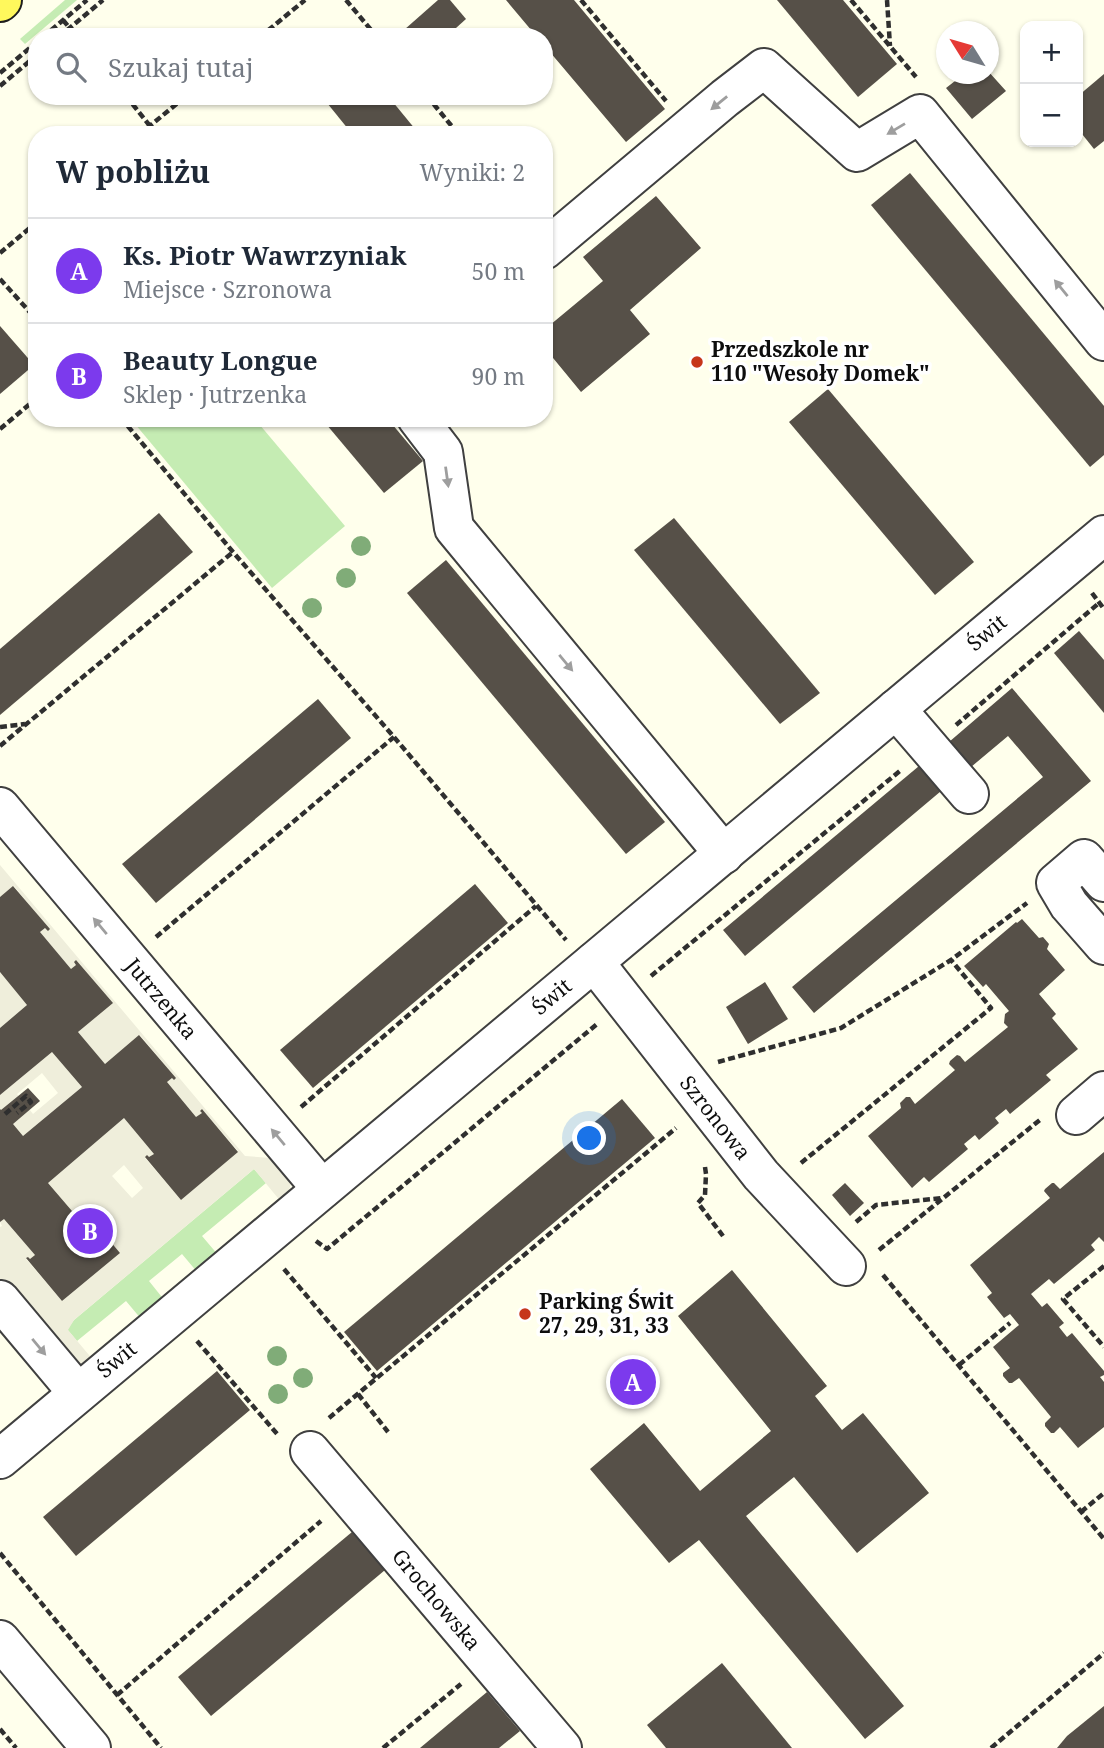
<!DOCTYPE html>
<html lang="pl">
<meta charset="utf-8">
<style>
:root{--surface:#fff;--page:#f2f2f3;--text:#1f2937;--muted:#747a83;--line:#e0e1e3;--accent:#7c3aed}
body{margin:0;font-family:"Noto Serif",serif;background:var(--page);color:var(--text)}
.controls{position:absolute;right:21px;top:21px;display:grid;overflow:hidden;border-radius:14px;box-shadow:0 2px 5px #0004}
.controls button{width:63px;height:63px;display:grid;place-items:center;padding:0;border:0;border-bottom:2px solid var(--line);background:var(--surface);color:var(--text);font:35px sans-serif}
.compass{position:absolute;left:936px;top:21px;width:63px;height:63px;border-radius:50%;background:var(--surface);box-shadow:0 2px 5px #0004;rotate:307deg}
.you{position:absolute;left:590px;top:1139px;width:24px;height:24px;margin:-18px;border:5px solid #fff;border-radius:50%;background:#1a73e8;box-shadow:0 0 0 10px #1a73e833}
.badge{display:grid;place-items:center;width:46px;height:46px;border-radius:50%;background:var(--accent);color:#fff;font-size:23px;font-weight:700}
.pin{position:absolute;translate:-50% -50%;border:4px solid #fff;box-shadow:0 2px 7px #0006}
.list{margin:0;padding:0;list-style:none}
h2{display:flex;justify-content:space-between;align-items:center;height:91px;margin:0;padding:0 28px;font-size:30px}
h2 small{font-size:23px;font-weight:400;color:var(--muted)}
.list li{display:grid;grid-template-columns:46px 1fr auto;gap:21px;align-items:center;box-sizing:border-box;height:105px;padding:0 28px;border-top:2px solid var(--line)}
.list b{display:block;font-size:26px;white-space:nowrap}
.list p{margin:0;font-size:23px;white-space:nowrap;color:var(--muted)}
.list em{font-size:23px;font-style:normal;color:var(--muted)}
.icon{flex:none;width:38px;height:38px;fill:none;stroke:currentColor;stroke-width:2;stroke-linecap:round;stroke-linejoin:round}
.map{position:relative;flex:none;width:1104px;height:1748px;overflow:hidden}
.search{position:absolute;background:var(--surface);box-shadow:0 2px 5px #0004;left:28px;top:28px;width:525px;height:77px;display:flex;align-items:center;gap:18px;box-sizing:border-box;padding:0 24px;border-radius:28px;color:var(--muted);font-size:26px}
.panel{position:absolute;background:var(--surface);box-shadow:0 2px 5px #0004;left:28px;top:126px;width:525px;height:301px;border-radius:28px}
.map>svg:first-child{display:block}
.green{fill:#c5ecb3}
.plaza{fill:#efeedb;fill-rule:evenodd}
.building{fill:#565048}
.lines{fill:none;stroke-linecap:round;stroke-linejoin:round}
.minor-casing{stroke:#404040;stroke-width:42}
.major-casing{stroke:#1e1e1e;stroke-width:42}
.path{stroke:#2f2f2f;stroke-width:4.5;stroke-dasharray:7 3.5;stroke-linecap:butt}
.minor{stroke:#fff;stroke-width:38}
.major{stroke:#fff85c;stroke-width:38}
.tree{fill:#80ac78}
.oneway{fill:#9e9e9e}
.poi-dot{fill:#c6361b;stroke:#fff;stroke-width:2.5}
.labels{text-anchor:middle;stroke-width:7;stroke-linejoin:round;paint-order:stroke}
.poi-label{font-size:21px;font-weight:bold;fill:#0d0d0d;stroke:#fff;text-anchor:start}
.street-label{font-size:21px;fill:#0d0d0d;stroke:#fff}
</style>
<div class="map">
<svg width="1104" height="1748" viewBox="0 0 1104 1748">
<rect width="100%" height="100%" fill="#ffffec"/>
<g class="green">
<polygon points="65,0 77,0 25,44 20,39"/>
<polygon points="130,418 254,418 345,526 272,588"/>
<polygon points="254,1169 266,1183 202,1236 219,1256 198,1273 182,1254 149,1281 165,1301 142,1320 126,1301 77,1341 67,1329 74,1320"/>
</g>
<g class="plaza">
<path d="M0,865L245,1156L283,1159L291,1181L289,1192L282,1203L254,1169L74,1320L68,1330L94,1361L84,1365H75L0,1287V1227L2,1226L0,1222L4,1219L35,1255L30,1259L28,1257L26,1259L62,1301L120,1253L83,1210L81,1211L83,1214L78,1218L48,1183L124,1118L154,1154L149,1157L145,1158L181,1200L238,1151L202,1109L200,1111L202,1113L196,1117L167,1082L172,1078H176L140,1035L105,1064L78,1032L112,1003L76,965L71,969L40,932L45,928L49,929L14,886L0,897ZM124,1165L143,1188L132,1198L112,1176Z"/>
<polygon points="0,972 27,1005 0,1028"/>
<path d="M52,1052L82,1087L23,1136L0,1109V1095ZM42,1073L58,1093L33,1114L17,1094Z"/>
</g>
<g class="building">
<polygon points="438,0 450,0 466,19 446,37 396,37"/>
<polygon points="506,0 574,0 665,109 626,142 544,45 544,37 537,37"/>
<polygon points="777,0 843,0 897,64 858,97"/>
<polygon points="988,71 1006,91 972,119 946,88 964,74 988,74"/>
<polygon points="1104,74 1104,141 1094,149 1078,129 1078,96"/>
<polygon points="325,96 388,96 420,135 353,135 323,98"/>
<polygon points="910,173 1104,406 1104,455 1090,467 871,205"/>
<polygon points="656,196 701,248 630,310 650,334 581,392 544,347 544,330 603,281 583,257"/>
<polygon points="0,326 34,365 0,394"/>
<polygon points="828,389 974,562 935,595 789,422"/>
<polygon points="321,418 387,418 423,461 384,493"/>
<polygon points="159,513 193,552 0,715 0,649"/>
<polygon points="674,518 820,693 780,724 634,550"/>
<polygon points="446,560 665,822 626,854 407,593"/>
<polygon points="1079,631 1104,660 1104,713 1054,653"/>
<polygon points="1012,688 1091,781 814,1013 792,987 1043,777 1008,736 971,767 949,742"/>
<polygon points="318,699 351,738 156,903 122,864"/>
<polygon points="925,761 947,786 745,956 723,930"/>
<polygon points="475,884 508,923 313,1088 280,1050"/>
<polygon points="13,886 50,929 48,931 45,928 40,932 71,969 76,965 74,962 76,960 113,1003 78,1032 105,1064 139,1035 176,1078 174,1080 172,1078 167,1082 196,1117 202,1113 200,1111 202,1109 238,1152 181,1200 145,1157 147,1155 149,1157 154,1154 124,1118 48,1183 78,1218 83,1214 81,1211 83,1209 120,1253 62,1301 26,1258 28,1257 30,1259 35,1255 4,1219 0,1222 0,1109 1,1110 28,1088 40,1101 13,1124 23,1136 82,1087 52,1052 0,1095 0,1028 27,1005 0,972 0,897"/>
<polygon points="1022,919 1039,938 1043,937 1049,944 1047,949 1065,970 1039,994 1056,1014 1052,1018 1078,1049 1046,1075 1051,1080 1010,1114 1006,1109 995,1118 999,1123 979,1140 975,1135 964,1144 968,1149 929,1182 924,1177 912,1188 868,1136 901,1108 900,1103 906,1097 910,1097 915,1104 955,1070 949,1064 950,1061 957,1055 960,1056 965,1062 1008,1027 1004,1023 1005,1014 1009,1011 986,984 983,987 964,966 1016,922 1017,923"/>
<polygon points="765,982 788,1019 748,1044 726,1007"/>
<polygon points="622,1099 655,1138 377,1371 344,1332"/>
<polygon points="1104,1152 1104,1242 1099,1237 1091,1245 1095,1250 1054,1284 1049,1279 1031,1294 1042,1307 1047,1303 1064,1323 1059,1327 1067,1337 1072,1333 1104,1371 1104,1375 1100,1377 1104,1382 1104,1427 1078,1448 1060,1427 1054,1433 1051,1433 1045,1426 1045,1423 1051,1417 1019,1378 1012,1383 1009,1383 1003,1376 1003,1373 1010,1368 993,1347 1019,1325 1010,1314 1004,1318 987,1297 992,1293 970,1265 1050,1198 1044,1191 1045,1189 1052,1183 1054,1183 1060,1189"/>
<polygon points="845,1183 864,1203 850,1216 832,1195"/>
<polygon points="732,1270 827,1386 815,1396 842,1430 863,1413 929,1493 857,1553 794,1477 746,1516 904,1706 865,1739 699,1540 669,1563 590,1469 644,1423 700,1491 771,1431 678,1316"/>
<polygon points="217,1371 250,1410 76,1556 43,1517"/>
<polygon points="352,1532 385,1570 211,1716 178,1677"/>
<polygon points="722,1663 792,1748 666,1748 647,1725"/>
<polygon points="487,1692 520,1731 499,1748 420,1748"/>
<polygon points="1104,1706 1104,1748 1057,1748 1067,1736"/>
</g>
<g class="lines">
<defs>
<g id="minor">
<polyline points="544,250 725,98 764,68 857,152 920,114 1104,341"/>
<polyline points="417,418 443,452 454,528 724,854"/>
<polyline points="896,709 969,794"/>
<polyline points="0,807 322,1189"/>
<polyline points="1104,882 1084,859 1056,883 1069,905 1104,945"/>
<polyline points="594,962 761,1175 846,1266"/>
<polyline points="1076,1115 1104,1091"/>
<polyline points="0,1300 78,1393"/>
<polyline points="310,1451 562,1748"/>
<polyline points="0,1459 1104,535"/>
<polyline points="0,1640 91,1748"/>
</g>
<polyline id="major" points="0,2 2,0"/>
</defs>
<use href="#minor" class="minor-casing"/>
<use href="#major" class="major-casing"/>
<g class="path">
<polyline points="346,0 377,37"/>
<polyline points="581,0 666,101"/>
<polyline points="851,0 916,77"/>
<polyline points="887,0 890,46"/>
<polyline points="63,20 77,37"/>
<polyline points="43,37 87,0"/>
<polyline points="59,37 103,0"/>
<polyline points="260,37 305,0"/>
<polyline points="0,73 37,42"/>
<polyline points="0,86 37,55"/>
<polyline points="126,96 150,126"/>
<polyline points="427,96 459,135"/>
<polyline points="139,135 186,96"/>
<polyline points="0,253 37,222"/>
<polyline points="0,279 37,320"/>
<polyline points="121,418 233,552 394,737 566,940"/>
<polyline points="0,429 37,398"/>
<polyline points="1092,593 1104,609"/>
<polyline points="956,725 1099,603"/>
<polyline points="0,727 25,724"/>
<polyline points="0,746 233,552"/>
<polyline points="156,937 394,737"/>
<polyline points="651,976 901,770"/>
<polyline points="718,1062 841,1028 951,960 1027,903"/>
<polyline points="301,1107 536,906"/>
<polyline points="5,1114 26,1096 31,1102 17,1113"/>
<polyline points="801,1163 991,1008 951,960"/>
<polyline points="705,1167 706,1174 705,1195 698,1203 723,1236"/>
<polyline points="856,1222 876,1205 942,1198"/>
<polyline points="316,1241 327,1249 597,1024"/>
<polyline points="879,1250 1041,1119"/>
<polyline points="1104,1266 1063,1299 1104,1347"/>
<polyline points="284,1269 376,1378"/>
<polyline points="883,1275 1104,1539"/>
<polyline points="197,1341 278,1435"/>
<polyline points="959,1365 1010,1323"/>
<polyline points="358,1394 388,1432"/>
<polyline points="329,1418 676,1128"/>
<polyline points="1081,1512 1104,1493"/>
<polyline points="0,1553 161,1748"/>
<polyline points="117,1695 321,1521"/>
<polyline points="0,1729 16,1748"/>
<polyline points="383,1748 461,1684"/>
<polyline points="991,1748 1104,1653"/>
</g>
<use href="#minor" class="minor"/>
<use href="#major" class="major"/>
</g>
<g class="tree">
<circle cx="361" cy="546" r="10"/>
<circle cx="346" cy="578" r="10"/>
<circle cx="312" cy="608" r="10"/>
<circle cx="277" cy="1356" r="10"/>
<circle cx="303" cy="1378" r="10"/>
<circle cx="278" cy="1394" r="10"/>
</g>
<defs><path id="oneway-solid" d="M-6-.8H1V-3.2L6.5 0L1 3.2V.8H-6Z" transform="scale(1.75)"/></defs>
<g class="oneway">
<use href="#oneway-solid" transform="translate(719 103) rotate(141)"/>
<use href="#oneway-solid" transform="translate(896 129) rotate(149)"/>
<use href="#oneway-solid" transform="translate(1061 288) rotate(-129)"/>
<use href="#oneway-solid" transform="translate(447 477) rotate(82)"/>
<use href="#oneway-solid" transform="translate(566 663) rotate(50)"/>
<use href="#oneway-solid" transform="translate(100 926) rotate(-130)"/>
<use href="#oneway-solid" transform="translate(278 1137) rotate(-130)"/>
<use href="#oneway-solid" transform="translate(39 1347) rotate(50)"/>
</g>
<g class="poi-dot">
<circle cx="697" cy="362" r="7"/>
<circle cx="525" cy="1314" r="7"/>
</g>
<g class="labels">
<g class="poi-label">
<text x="711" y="357">Przedszkole nr<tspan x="711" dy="24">110 "Wesoły Domek"</tspan></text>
<text x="539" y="1309">Parking Świt<tspan x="539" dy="24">27, 29, 31, 33</tspan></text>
</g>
<g class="street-label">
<text transform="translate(987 633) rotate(-40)" y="7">Świt</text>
<text transform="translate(552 997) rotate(-40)" y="7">Świt</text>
<text transform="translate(161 999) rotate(50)" y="7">Jutrzenka</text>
<text transform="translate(715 1118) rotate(52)" y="7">Szronowa</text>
<text transform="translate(117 1360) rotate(-40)" y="7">Świt</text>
<text transform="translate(436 1600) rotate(50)" y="7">Grochowska</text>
</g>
</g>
</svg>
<div class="controls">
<button>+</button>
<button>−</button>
</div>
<svg class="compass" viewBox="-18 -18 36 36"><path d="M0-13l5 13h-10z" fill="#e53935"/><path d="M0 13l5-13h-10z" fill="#747a83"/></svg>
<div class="you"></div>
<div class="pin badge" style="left:633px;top:1382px">A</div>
<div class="pin badge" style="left:90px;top:1231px">B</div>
<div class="search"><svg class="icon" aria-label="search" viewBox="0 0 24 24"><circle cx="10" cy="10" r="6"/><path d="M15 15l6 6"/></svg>Szukaj tutaj</div>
<section class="panel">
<h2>W pobliżu<small>Wyniki: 2</small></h2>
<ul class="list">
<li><span class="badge">A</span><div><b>Ks. Piotr Wawrzyniak</b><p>Miejsce · Szronowa</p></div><em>50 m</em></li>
<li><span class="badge">B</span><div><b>Beauty Longue</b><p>Sklep · Jutrzenka</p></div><em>90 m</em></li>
</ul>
</section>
</div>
